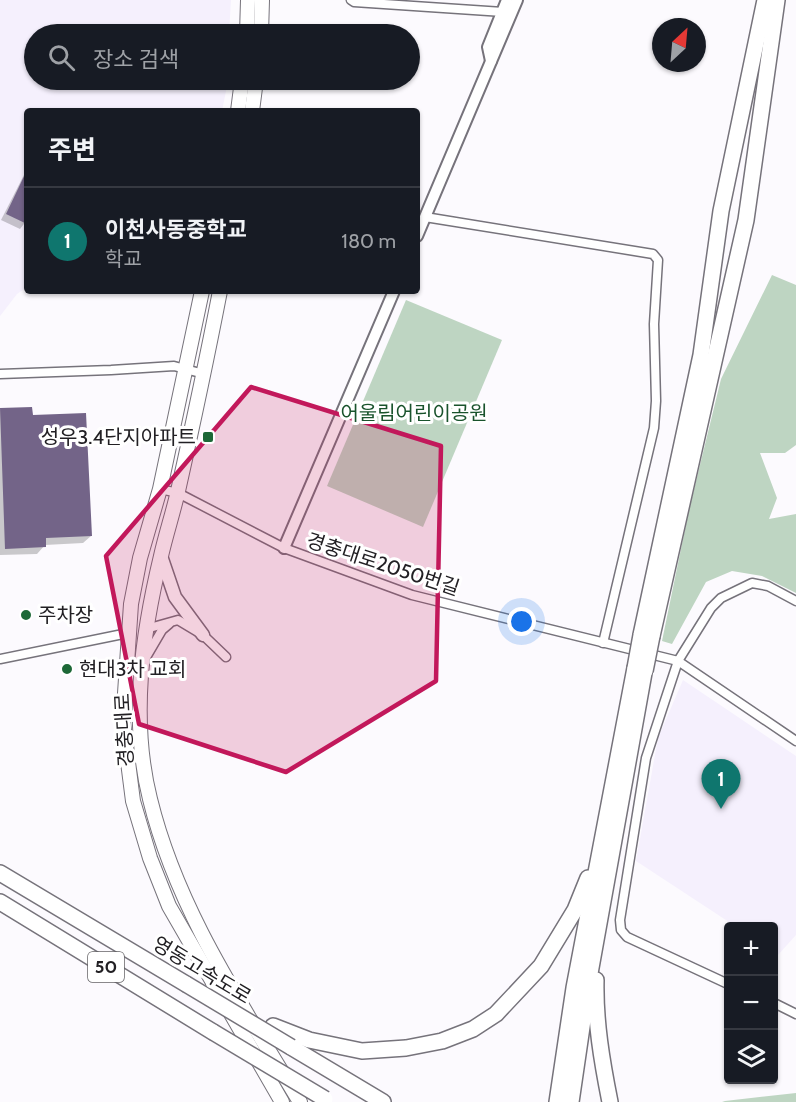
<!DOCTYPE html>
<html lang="ko">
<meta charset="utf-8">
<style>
:root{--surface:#171b24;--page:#20242c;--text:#f1f3f6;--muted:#9ea1a6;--line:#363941;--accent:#0f766e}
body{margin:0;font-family:Cabin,"Noto Sans KR",sans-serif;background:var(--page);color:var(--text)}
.controls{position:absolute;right:18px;bottom:18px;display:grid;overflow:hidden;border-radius:6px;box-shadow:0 2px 4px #0004}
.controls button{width:54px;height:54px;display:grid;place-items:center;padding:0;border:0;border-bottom:2px solid var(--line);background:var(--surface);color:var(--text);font:30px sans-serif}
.compass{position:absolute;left:652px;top:18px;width:54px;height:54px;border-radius:50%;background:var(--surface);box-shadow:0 2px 4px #0004;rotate:26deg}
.you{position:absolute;left:522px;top:622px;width:21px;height:21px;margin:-15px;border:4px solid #fff;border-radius:50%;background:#1a73e8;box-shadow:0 0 0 9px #1a73e833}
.badge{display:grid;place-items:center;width:39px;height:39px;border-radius:50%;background:var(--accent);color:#fff;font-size:20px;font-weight:700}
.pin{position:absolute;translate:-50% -50px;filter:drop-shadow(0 2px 3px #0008)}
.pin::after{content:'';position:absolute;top:32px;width:21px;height:18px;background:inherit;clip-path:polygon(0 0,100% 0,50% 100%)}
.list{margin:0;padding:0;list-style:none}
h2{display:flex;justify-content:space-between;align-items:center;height:78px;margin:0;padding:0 24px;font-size:26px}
h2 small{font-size:20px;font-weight:400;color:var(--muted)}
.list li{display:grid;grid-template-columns:39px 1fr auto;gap:18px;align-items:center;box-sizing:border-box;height:108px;padding:0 24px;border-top:2px solid var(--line)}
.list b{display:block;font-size:22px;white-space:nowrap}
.list p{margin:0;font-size:20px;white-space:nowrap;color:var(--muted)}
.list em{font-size:20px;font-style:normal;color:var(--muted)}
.icon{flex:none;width:33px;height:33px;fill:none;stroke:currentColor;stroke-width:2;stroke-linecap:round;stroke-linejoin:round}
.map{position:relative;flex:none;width:796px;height:1102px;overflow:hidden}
.search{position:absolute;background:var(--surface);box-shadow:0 2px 4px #0004;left:24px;top:24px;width:396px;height:66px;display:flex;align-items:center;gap:15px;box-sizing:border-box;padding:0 21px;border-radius:33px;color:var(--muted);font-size:22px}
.panel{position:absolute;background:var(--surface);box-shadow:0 2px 4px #0004;left:24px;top:108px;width:396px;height:186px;border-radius:6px}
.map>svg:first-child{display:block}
.built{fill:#f5f0fd}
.green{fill:#bed5c2}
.shadow{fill:#0003}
.building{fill:#736488}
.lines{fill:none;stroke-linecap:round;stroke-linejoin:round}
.minor-casing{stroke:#76737b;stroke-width:11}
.tertiary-casing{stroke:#76737b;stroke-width:14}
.secondary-casing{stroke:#76737b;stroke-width:15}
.primary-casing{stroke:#76737b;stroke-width:16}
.motorway-casing{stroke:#76737b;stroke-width:18}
.minor{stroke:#fff;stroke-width:8}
.tertiary{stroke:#fff;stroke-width:10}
.secondary{stroke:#fff;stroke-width:12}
.primary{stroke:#fff;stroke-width:14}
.motorway{stroke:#fff;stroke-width:15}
.motorway-bridge-casing{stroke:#76737b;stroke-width:18;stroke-linecap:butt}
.motorway-bridge{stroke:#fff;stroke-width:15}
.marked{fill:#c2185b;fill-opacity:0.2;stroke:#c2185b;stroke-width:4.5;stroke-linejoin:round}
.poi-dot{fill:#1d6837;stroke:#fff;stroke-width:2}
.labels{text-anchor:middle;stroke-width:6;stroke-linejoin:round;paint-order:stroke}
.shield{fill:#fff;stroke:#646366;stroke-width:1.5}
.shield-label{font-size:18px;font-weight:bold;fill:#222024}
.park-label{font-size:20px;fill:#19532c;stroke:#fff}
.poi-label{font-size:20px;fill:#222024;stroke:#fff;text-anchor:start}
.street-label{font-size:20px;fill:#222024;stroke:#fff}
</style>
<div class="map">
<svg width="796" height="1102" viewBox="0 0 796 1102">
<rect width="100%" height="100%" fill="#fcfafe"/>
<g class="built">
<polygon points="0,0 231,0 229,34 34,34 34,80 226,80 226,91 222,111 27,111 27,287 17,294 0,316"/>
<polygon points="683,680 796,756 796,935 778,955 774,952 774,926 735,926 636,861 658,738"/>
</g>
<g class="green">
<polygon points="772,275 796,285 796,445 785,453 760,453 777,498 769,519 796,514 796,593 762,576 732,571 706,582 672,644 662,641 689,510 721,379"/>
<polygon points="406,300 502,340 423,527 327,486"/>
<polygon points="796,1093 796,1102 722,1102 725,1101"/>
</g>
<g class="shadow">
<polygon points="27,169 27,220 20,229 1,220"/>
<polygon points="31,408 31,417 91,536 83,543 45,545 37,554 0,555 0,410"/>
</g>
<g class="building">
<polygon points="27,170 27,224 6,214"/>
<polygon points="32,407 33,415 86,413 92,536 46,538 46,547 5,549 0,408"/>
</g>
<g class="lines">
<defs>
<g id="minor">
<polyline points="351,0 354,2 503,12"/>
<polyline points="425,217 653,254 658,260 654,324 656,401 654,428 603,643"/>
<polyline points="0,374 111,370 174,366 204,374"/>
<polyline points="160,489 178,493 284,548 412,595 678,661 796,741"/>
<polyline points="146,629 178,620 203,635 226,657"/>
<polyline points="0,659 128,633"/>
<polyline points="145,659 162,630 169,624"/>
<polyline points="728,984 627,937 621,930 620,920 646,758 678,661 711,608 721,598 752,583 768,586 796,601"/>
<polyline points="774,1003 796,1014"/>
</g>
<g id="tertiary">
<polyline points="491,61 488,47 507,0"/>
<polyline points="417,236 517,0"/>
<polyline points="284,548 394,291"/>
</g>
<polyline id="secondary" points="161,556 175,597 203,635"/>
<g id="primary">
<polyline points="247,34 248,0"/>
<polyline points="261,34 262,0"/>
<polyline points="238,111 242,80"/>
<polyline points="252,111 256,80"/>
<polyline points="202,291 160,489 140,558 131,604 123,723 133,801 150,858 169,906 282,1102"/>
<path d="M220,291C207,358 193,424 178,491C173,513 166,534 161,556C142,635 130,719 150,799C177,910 242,1005 300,1102"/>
</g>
<g id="motorway">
<polyline points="641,635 701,355 721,211 765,0"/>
<polyline points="652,636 746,220 777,0"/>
<polyline points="0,873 186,984"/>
<polyline points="0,902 213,1032"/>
<path d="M596,980C595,1021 602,1062 610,1102"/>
<polyline points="273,1026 309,1040 362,1051 406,1048 442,1041 473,1029 496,1014 541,966 575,910 588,878"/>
<polyline points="291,1047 383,1102"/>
<polyline points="557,1102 574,988 635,668"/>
<polyline points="571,1102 589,979 644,673"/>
</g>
</defs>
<use href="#minor" class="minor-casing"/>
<use href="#tertiary" class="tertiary-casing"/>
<use href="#secondary" class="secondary-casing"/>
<use href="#primary" class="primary-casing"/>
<use href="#motorway" class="motorway-casing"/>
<use href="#minor" class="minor"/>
<use href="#tertiary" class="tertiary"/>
<use href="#secondary" class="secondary"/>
<use href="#primary" class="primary"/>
<use href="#motorway" class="motorway"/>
<defs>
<g id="motorway-bridge">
<polyline points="635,668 641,635"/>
<polyline points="645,671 652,636"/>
<polyline points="186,984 291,1047"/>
<polyline points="213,1032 325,1099"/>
</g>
</defs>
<use href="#motorway-bridge" class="motorway-bridge-casing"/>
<use href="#motorway-bridge" class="motorway-bridge"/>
</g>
<path class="marked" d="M251,387L441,446L436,681L286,772L139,724L106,556Z"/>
<g class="poi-dot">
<rect x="202" y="431" width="12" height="12" rx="3"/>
<circle cx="26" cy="615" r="6"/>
<circle cx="67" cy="669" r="6"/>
</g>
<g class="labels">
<rect class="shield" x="88" y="952" width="36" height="30" rx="4.5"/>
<g class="shield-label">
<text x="106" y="973">50</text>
</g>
<g class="park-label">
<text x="414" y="420">어울림어린이공원</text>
</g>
<g class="poi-label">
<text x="196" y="444" text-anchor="end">성우3.4단지아파트</text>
<text x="38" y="622">주차장</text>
<text x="79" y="676">현대3차 교회</text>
</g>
<g class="street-label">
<text transform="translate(383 564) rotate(18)" y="7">경충대로2050번길</text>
<text transform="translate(124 730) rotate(-93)" y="7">경충대로</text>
<text transform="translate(202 970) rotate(31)" y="7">영동고속도로</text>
</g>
</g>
</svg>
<div class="controls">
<button>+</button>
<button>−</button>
<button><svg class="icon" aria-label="layers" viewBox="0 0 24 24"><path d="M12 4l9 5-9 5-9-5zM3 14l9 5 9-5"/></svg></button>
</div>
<svg class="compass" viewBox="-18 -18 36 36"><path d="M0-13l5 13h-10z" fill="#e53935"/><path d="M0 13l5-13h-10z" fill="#9ea1a6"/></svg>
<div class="you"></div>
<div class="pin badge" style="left:721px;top:809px">1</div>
<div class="search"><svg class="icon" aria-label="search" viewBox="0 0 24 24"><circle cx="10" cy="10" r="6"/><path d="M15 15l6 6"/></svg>장소 검색</div>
<section class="panel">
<h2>주변<small></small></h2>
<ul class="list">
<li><span class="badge">1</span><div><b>이천사동중학교</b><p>학교</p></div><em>180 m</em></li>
</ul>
</section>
</div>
